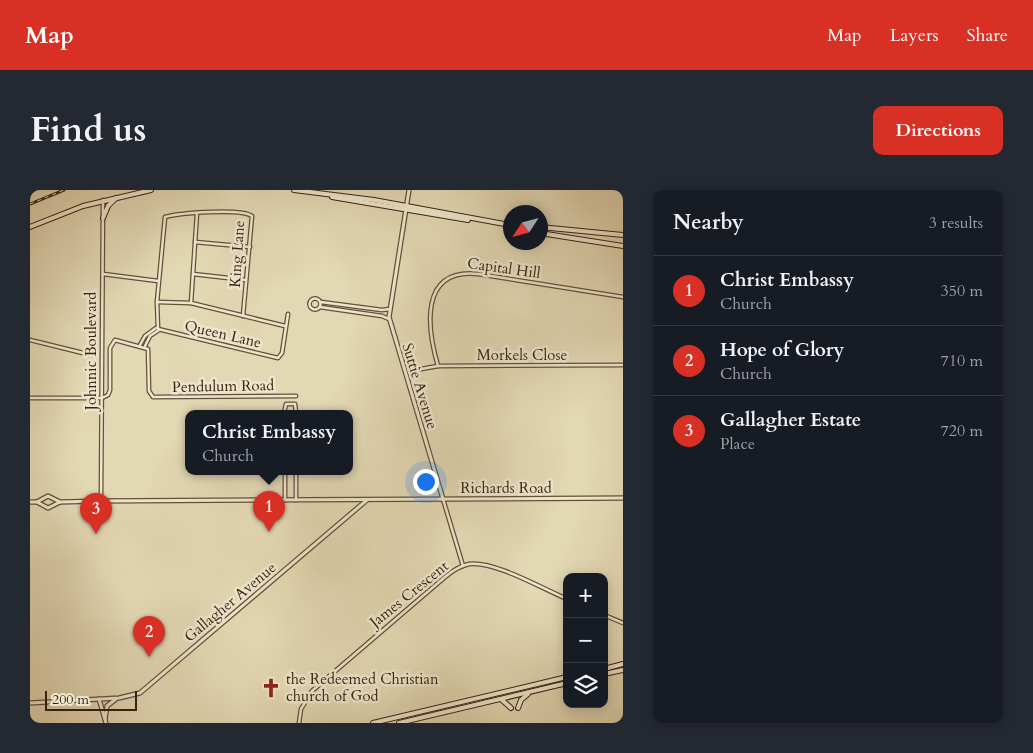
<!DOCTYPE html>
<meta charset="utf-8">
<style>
:root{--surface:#171b24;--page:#242831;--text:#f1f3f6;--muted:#9ea1a6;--line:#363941;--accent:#d93025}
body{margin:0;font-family:Cardo,serif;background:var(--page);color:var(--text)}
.controls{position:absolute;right:15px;bottom:15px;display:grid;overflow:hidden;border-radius:10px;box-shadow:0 2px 12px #0003}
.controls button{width:45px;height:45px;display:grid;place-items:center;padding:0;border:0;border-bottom:1px solid var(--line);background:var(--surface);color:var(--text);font:25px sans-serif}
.compass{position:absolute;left:473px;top:15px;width:45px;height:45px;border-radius:50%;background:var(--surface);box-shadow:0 2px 12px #0003;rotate:234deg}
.scale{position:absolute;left:15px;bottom:12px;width:92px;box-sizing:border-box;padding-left:5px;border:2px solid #3a220e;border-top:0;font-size:14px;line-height:18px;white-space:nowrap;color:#3a220e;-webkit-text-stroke:4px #ede6ce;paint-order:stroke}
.you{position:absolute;left:395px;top:291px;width:18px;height:18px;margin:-12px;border:4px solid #fff;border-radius:50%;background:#1a73e8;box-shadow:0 0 0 8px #1a73e833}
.badge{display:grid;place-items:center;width:32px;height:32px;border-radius:50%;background:var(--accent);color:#fff;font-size:16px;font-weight:700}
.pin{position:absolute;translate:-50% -41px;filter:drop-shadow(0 1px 2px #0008)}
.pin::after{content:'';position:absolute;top:26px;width:18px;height:15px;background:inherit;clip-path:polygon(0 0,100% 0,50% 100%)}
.popup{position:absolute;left:155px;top:220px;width:168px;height:65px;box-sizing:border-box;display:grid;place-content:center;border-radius:10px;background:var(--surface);filter:drop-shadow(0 1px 4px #0005);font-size:16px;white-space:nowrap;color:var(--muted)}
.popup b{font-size:19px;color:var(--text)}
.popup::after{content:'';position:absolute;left:50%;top:100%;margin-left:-10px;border:10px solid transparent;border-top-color:var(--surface)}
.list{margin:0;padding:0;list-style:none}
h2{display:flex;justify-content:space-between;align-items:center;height:65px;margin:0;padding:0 20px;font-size:21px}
h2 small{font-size:16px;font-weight:400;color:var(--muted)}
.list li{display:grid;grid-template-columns:32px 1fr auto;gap:15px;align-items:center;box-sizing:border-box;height:70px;padding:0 20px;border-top:1px solid var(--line)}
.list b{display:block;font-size:19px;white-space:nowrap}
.list p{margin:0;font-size:16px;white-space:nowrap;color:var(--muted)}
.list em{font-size:16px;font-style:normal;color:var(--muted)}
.icon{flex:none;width:28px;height:28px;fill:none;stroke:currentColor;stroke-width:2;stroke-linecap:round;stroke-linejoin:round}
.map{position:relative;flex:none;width:593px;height:533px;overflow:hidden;border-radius:10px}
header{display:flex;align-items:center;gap:30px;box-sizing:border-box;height:70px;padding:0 25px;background:var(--accent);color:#fff}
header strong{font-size:24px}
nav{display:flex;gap:28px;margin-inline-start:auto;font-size:18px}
.intro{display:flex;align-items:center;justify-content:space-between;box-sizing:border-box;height:120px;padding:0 30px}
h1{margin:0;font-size:35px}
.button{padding:12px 22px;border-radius:10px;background:var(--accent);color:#fff;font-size:18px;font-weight:700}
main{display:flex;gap:30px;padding:0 30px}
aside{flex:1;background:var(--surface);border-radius:10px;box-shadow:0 2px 12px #0003}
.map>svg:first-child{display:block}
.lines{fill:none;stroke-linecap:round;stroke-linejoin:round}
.minor-casing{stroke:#645038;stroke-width:5}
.tertiary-casing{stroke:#645038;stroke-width:5.5}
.secondary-casing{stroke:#3a220e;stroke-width:6}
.minor{stroke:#ede6ce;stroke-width:2.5}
.tertiary{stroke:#ede6ce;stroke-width:3}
.secondary{stroke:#ede6ce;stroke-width:4}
.rail-casing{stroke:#3a220e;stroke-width:3}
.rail{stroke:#ede6ce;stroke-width:1;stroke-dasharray:4;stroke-linecap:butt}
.labels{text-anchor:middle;stroke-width:5;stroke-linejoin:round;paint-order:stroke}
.street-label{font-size:15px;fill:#3a220e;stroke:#ede6ce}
.poi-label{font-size:15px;fill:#3a220e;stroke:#ede6ce;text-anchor:start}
</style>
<header>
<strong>Map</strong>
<nav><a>Map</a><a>Layers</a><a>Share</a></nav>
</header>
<div class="intro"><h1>Find us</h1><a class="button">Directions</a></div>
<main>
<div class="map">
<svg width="593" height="533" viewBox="0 0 593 533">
<rect width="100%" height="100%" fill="#e3d8b4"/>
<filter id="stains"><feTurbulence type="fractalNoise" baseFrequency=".004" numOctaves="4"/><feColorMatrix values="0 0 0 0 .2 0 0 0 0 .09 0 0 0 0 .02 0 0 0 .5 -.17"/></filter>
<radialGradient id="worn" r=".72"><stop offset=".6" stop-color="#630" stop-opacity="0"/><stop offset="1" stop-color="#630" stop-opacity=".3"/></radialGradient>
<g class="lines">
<defs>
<g id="minor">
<polyline points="165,52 220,57"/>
<polyline points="73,84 128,91"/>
<polyline points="163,84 216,90"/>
<circle cx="285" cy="114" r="5.5"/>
<polyline points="127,112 161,113 255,136"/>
<polyline points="291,112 352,120 360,119"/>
<polyline points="161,113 167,23"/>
<polyline points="290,117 352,126 359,129"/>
<path d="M213,126L222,26C211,18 150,23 135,27L127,112L128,139L248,168L252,163L258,124"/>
<polyline points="0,150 57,164"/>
<polyline points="110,155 115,146 126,138"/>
<polyline points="115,156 120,146 129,140"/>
<path d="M408,176C397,138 389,78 448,84L593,107"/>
<polyline points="391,179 408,176 593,175"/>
<polyline points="0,208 72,208 78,205 80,200 80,158 85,150 118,159 119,201 123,207 266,206"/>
<polyline points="254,223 256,214 265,214 266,223"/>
<polyline points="255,281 255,310"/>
<polyline points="266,281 266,310"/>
<polyline points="413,309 433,376"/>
<polyline points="71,311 73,10"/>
<polyline points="574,425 593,433"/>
<path d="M269,533L271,519L282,501L415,387C422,381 430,376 439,374C463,370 513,399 537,409"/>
</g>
<g id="tertiary">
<polyline points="379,0 359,127 413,309"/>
<polyline points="0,312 7,312 18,306 30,312"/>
<polyline points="7,312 18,318 30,312 71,311 593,308"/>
<polyline points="69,509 76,533"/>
<polyline points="0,513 89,508 110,503 337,310"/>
<polyline points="75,529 77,516 86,509"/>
</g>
<g id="secondary">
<polyline points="264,0 344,10 480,35"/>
<polyline points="302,7 438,30"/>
<polyline points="73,28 78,16 86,8"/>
<polyline points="0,37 53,16 121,0"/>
<polyline points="510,37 593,45"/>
<polyline points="510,43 593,56"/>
<polyline points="574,479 593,474"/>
<polyline points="574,484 593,480"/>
<polyline points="472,510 481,518"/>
<polyline points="488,518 491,510 498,504"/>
<polyline points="343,533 537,487"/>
<polyline points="369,533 537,493"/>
</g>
</defs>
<use href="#minor" class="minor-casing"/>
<use href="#tertiary" class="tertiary-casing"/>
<use href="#secondary" class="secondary-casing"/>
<use href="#minor" class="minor"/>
<use href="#tertiary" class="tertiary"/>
<use href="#secondary" class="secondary"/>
<defs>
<polyline id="rail" points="0,14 34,0"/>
</defs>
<use href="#rail" class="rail-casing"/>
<use href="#rail" class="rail"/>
</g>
<defs>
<symbol id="church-bare" viewBox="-9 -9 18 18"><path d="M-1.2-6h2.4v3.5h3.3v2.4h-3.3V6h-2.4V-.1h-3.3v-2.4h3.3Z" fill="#8f2418" stroke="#ede6ce" stroke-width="2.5" paint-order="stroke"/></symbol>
</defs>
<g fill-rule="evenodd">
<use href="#church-bare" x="227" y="484" width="28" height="28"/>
</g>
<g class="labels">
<g class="street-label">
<text transform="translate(207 64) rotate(-86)" y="5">King Lane</text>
<text transform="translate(474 78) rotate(8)" y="5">Capital Hill</text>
<text transform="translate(193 144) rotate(13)" y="5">Queen Lane</text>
<text transform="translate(61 161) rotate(-90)" y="5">Johnnic Boulevard</text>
<text x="492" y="170">Morkels Close</text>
<text transform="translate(193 196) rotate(-1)" y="5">Pendulum Road</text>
<text transform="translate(390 196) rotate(73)" y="5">Suttie Avenue</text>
<text x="476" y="303">Richards Road</text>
<text transform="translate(379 404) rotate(-39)" y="5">James Crescent</text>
<text transform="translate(200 412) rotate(-40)" y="5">Gallagher Avenue</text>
</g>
<g class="poi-label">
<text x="256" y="494">the Redeemed Christian<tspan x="256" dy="17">church of God</tspan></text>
</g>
</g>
<rect width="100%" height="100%" filter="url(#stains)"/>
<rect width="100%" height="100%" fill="url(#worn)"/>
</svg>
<div class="controls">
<button>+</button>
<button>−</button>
<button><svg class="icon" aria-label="layers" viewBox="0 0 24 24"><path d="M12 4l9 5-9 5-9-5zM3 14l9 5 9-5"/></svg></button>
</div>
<svg class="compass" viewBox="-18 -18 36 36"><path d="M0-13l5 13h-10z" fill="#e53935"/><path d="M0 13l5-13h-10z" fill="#9ea1a6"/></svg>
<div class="scale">200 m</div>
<div class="you"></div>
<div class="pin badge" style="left:239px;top:342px">1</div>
<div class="popup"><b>Christ Embassy</b>Church</div>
<div class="pin badge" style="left:119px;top:467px">2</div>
<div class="pin badge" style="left:66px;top:344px">3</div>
</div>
<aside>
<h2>Nearby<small>3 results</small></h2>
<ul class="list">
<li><span class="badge">1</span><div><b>Christ Embassy</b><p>Church</p></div><em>350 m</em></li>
<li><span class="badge">2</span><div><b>Hope of Glory</b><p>Church</p></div><em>710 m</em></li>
<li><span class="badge">3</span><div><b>Gallagher Estate</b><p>Place</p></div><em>720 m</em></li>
</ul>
</aside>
</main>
